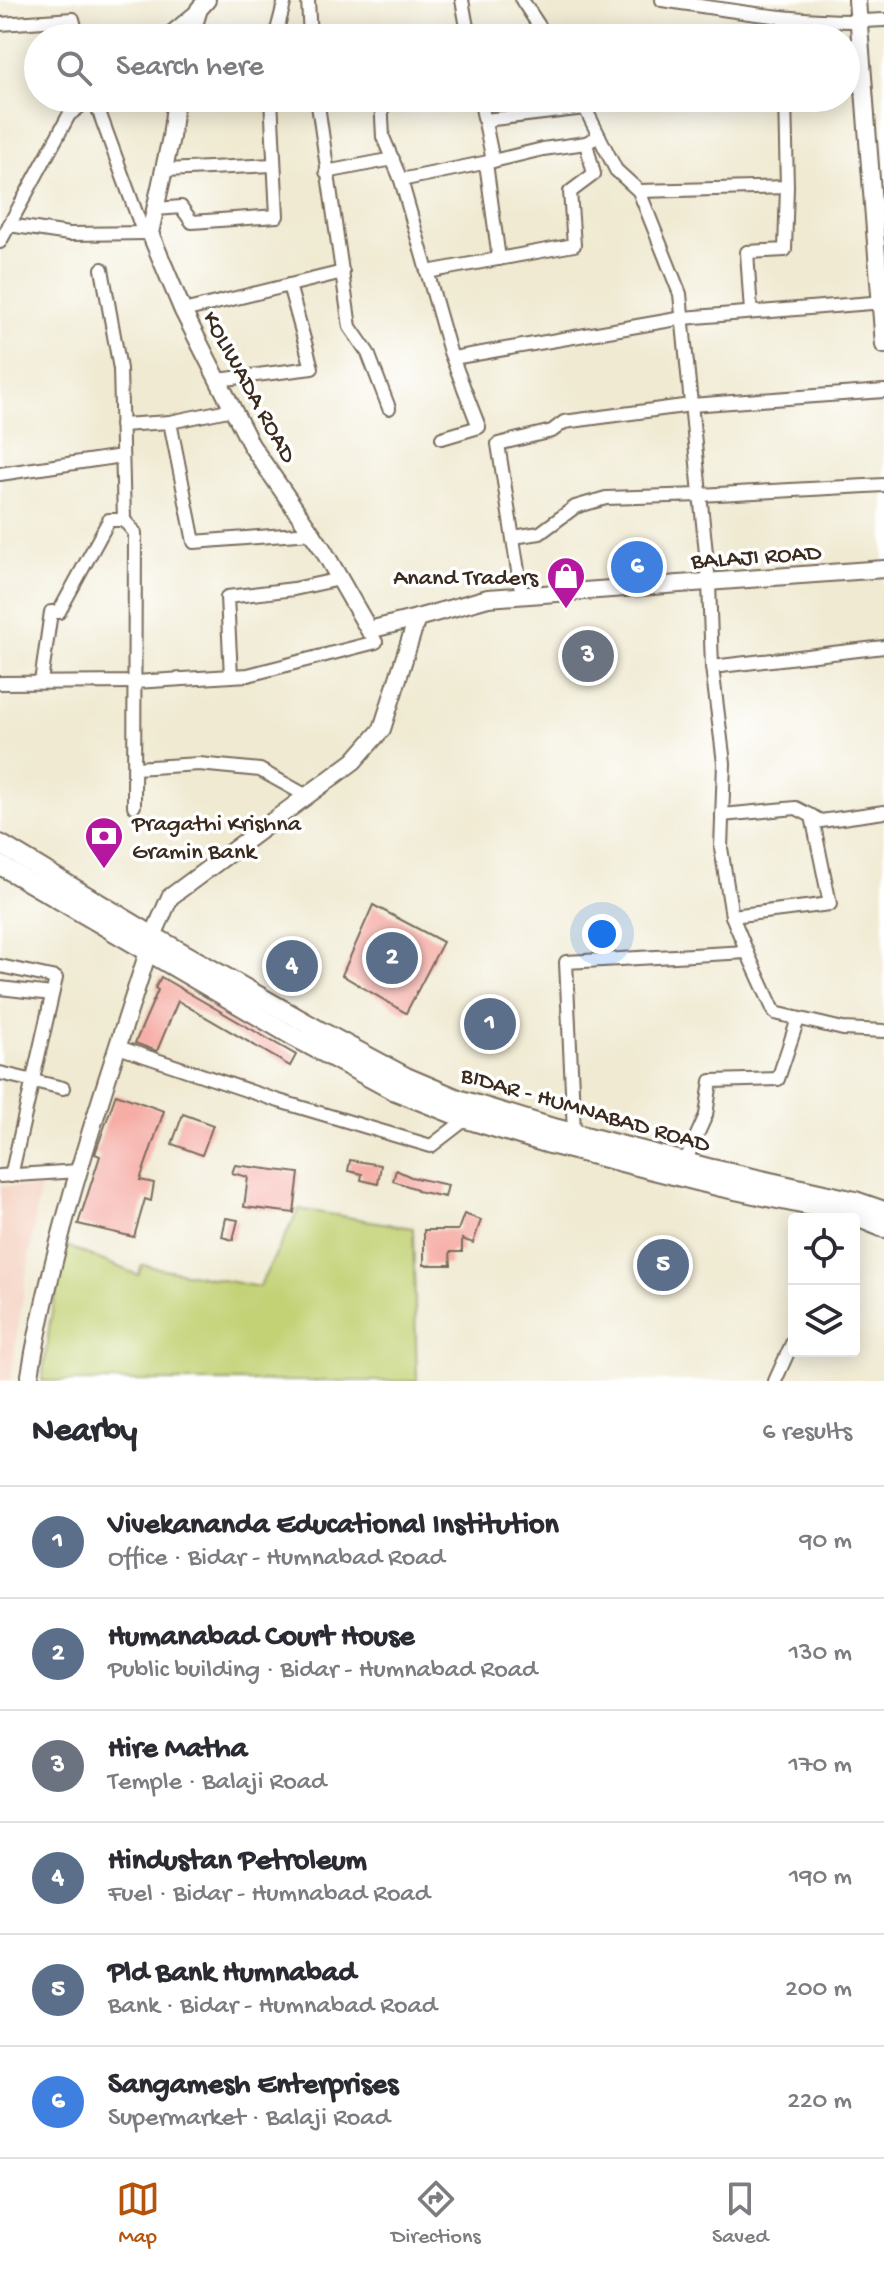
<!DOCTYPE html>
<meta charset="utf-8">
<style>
:root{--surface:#fff;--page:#f7f7f7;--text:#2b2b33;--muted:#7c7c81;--line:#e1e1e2;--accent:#b45309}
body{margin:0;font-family:"Gochi Hand",sans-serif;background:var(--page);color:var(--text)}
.controls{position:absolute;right:24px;bottom:24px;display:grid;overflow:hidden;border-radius:8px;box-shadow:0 4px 20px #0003}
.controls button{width:72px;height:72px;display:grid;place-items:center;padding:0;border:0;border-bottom:2px solid var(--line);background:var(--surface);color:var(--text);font:40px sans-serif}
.you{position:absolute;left:602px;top:934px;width:28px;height:28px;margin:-20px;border:6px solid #fff;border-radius:50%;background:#1a73e8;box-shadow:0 0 0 12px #1a73e833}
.badge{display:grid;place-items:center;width:52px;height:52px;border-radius:50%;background:var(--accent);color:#fff;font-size:26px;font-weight:700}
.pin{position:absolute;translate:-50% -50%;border:4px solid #fff;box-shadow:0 2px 8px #0006}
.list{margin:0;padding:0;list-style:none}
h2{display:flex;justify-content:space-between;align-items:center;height:104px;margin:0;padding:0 32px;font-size:34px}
h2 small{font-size:26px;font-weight:400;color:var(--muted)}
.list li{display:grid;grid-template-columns:52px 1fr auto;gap:24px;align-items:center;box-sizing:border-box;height:112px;padding:0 32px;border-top:2px solid var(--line)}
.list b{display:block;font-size:30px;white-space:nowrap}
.list p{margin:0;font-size:26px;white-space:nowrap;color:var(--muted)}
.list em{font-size:26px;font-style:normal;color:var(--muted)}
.icon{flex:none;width:44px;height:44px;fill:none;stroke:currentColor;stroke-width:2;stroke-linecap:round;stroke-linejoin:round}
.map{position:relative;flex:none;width:884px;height:1381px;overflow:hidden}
.search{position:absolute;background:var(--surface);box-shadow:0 4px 20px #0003;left:24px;right:24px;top:24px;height:88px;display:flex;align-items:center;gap:20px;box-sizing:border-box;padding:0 28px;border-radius:44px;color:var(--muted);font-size:30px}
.sheet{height:776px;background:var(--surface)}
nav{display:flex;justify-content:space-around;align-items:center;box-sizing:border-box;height:112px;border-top:2px solid var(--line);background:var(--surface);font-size:22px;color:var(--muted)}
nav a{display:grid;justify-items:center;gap:4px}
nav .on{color:var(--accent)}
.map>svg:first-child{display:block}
.built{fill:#f5d3c2}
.green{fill:#c2d274;stroke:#7e7e49;stroke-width:2}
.building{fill:#f6ada6}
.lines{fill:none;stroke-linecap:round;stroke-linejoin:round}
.minor-casing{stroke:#7a6d5d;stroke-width:16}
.tertiary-casing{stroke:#7a6d5d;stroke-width:20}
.secondary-casing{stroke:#7a6d5d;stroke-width:22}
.minor{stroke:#fff;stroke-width:12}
.tertiary{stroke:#fff;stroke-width:16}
.secondary{stroke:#fff;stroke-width:18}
.labels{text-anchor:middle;stroke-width:7;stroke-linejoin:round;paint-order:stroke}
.street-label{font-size:24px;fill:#3b2a1e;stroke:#fff}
.poi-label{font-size:24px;fill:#3b2a1e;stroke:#fff;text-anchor:end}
</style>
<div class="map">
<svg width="884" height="1381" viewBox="0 0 884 1381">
<rect width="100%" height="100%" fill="#fff"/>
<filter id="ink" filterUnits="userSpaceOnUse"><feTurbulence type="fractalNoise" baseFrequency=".0125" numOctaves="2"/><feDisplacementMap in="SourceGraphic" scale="16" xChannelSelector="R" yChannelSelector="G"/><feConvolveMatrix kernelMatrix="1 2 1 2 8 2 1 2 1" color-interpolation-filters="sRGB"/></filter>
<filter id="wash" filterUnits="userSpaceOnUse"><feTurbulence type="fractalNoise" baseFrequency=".006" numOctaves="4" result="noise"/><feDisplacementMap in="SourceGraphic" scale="32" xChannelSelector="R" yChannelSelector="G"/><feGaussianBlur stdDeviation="1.8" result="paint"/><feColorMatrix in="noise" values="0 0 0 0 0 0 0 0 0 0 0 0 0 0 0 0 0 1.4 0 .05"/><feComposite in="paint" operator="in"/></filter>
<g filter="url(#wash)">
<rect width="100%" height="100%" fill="#f0ead2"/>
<polygon class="built" points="0,1186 40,1188 10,1381 0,1381"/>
<polygon class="green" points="299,1209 413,1228 417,1381 42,1381 50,1322 67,1246 138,1275 142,1265 259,1287"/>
<g id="blocks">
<g class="building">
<polygon points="373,905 443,942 406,1013 342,975"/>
<polygon points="161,977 296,1055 290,1066 178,1001 157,1051 135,1043 158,990 155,988"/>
<polygon points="116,1094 164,1111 140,1180 154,1183 151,1201 145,1199 134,1237 78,1224 100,1156 95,1154"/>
<polygon points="183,1114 213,1125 202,1155 172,1144"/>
<polygon points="350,1160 381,1165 378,1184 361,1180 362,1174 348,1171"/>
<polygon points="235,1165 299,1173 294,1213 244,1207 248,1177 232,1173"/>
<polygon points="396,1170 411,1177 448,1185 445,1197 417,1191 417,1189 393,1181"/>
<polygon points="464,1214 481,1220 473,1243 462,1239 462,1252 450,1252 451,1265 424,1265 424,1230 458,1230"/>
<polygon points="226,1218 238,1220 233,1240 222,1237"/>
</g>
</g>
</g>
<g filter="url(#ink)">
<use href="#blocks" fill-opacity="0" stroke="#7a6d5d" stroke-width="2"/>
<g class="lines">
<defs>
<g id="minor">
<polyline points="308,0 310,38"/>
<polyline points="462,0 469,38"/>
<polyline points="522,0 547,38"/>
<path d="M662,0C735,11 809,25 884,20"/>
<polyline points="783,18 784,38"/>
<polyline points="0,24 73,19 78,38"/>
<polyline points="164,38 198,10"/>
<polyline points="275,38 285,0"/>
<polyline points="448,38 469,35"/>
<polyline points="94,98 141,226 150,233"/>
<polyline points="317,98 350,327 368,353 389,408"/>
<polyline points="381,98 383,137 401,180"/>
<polyline points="580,98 616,170 639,191 680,294 709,583 712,667 724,763 721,848 732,916 747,952"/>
<polyline points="485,120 585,108"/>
<polyline points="493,161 543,149 586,143"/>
<polyline points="486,163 499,259"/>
<polyline points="165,170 274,165"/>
<polyline points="326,172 393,159"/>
<polyline points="639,191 787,187 785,98"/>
<polyline points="157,209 181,207 192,222 277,216 271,98"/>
<polyline points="9,225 69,234 150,233"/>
<polyline points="0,242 69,115 91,98"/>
<polyline points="102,269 120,369 124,520 135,533 134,806"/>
<polyline points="427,272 574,245 570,192 594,174 586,143 599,136"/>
<polyline points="183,311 343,272"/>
<polyline points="751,312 747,252 785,250 787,187"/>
<polyline points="453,358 683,318 884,302"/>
<polyline points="218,380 312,368 289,285"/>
<polyline points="233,409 170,422 194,542 311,533"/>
<polyline points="121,425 170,422"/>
<polyline points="442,438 479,427 450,352 401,180 493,161 480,98"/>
<polyline points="0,474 122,456"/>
<polyline points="513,537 540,533 575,507 606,498 700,495 884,485"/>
<polyline points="522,596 498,444 552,431 564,422 691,405 884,391"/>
<polyline points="712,667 884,647"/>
<polyline points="231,676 227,597 294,589 340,579"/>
<polyline points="41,682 51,612 59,612 109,520 124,520"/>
<polyline points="0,683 135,682 248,675 376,642 369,630"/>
<polyline points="135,768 199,764 260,770 307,796"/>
<polyline points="722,815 796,808 821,821 884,812"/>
<polyline points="732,916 830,904 812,816"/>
<polyline points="0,966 56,978 11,1176"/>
<polyline points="0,988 52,994"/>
<polyline points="118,1047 279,1101 431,1146 466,1119"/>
<polyline points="0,1073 63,1088"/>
<polyline points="574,1132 566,962 747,952 775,1013 843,1029 884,1031"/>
<polyline points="685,1162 706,1115 711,1081 778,1079 798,1019"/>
<polyline points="0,1176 79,1171"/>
<polyline points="775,1381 794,1339"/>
</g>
<g id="tertiary">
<polyline points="857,0 884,345"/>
<polyline points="190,38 199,9 207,0"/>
<polyline points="176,98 171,137 150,233 183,311 251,445 322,548 369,630 417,618"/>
<path d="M29,1381C54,1228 107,1083 153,936L170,897L354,761L382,729L417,618L488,598L884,569"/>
</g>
<g id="secondary">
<polyline points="0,844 153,936 322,1032 406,1077 458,1099 550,1127 708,1168 855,1201 884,1211"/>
<polyline points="0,865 291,1035 393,1090 466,1119 546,1143 721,1187 849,1214 884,1228"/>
</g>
</defs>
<use href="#minor" class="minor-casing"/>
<use href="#tertiary" class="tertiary-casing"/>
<use href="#secondary" class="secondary-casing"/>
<use href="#minor" class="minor"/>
<use href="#tertiary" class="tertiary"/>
<use href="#secondary" class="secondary"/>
</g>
</g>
<defs>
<symbol id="shop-pin" viewBox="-11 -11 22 30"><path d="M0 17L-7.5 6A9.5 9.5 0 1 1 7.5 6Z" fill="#b5179e" stroke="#fff"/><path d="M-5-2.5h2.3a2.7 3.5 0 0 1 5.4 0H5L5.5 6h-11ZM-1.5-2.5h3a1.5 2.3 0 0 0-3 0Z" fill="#fff"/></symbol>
<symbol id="bank-pin" viewBox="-11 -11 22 30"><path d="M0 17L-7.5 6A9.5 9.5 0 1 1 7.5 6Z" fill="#b5179e" stroke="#fff"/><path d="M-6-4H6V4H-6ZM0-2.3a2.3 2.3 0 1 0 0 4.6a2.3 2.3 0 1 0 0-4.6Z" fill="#fff"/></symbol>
</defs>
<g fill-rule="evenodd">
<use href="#shop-pin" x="544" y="554" width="44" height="60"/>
<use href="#bank-pin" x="82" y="814" width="44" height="60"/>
</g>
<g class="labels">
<g class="street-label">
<text transform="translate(251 386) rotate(61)" y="8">KOLIWADA ROAD</text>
<text transform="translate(756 555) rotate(-4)" y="8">BALAJI ROAD</text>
<text transform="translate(586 1108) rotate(16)" y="8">BIDAR - HUMNABAD ROAD</text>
</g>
<g class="poi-label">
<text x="538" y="584">Anand Traders</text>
<text x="132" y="830" text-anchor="start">Pragathi Krishna<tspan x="132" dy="28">Gramin Bank</tspan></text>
</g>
</g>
</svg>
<div class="controls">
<button><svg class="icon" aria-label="locate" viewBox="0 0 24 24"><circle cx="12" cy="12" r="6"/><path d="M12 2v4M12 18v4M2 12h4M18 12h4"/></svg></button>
<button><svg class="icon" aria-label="layers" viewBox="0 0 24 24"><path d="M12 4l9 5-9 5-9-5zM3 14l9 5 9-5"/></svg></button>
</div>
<div class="you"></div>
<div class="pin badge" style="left:490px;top:1024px;background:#5c6f8a">1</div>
<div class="pin badge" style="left:392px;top:958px;background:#5c6f8a">2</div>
<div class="pin badge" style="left:588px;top:656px;background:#6b7280">3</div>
<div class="pin badge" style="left:292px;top:966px;background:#5c6f8a">4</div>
<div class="pin badge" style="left:663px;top:1265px;background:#5c6f8a">5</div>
<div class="pin badge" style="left:637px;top:567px;background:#3f7fe0">6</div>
<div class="search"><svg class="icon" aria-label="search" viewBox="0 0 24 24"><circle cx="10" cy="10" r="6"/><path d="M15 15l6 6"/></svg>Search here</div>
</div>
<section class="sheet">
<h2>Nearby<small>6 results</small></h2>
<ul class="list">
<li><span class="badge" style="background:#5c6f8a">1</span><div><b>Vivekananda Educational Institution</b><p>Office · Bidar - Humnabad Road</p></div><em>90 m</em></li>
<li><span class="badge" style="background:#5c6f8a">2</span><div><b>Humanabad Court House</b><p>Public building · Bidar - Humnabad Road</p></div><em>130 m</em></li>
<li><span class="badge" style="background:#6b7280">3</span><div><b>Hire Matha</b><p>Temple · Balaji Road</p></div><em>170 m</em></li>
<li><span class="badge" style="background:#5c6f8a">4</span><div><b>Hindustan Petroleum</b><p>Fuel · Bidar - Humnabad Road</p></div><em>190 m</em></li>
<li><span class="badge" style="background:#5c6f8a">5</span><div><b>Pld Bank Humnabad</b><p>Bank · Bidar - Humnabad Road</p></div><em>200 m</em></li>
<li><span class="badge" style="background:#3f7fe0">6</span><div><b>Sangamesh Enterprises</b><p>Supermarket · Balaji Road</p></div><em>220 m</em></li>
</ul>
</section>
<nav>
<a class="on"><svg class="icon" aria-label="map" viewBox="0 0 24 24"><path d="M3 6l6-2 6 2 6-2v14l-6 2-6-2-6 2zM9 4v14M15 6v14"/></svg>Map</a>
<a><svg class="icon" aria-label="directions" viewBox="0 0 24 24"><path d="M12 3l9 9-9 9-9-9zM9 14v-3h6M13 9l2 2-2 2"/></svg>Directions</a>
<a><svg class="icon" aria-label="saved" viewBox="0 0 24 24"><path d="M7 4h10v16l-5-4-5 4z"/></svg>Saved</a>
</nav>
